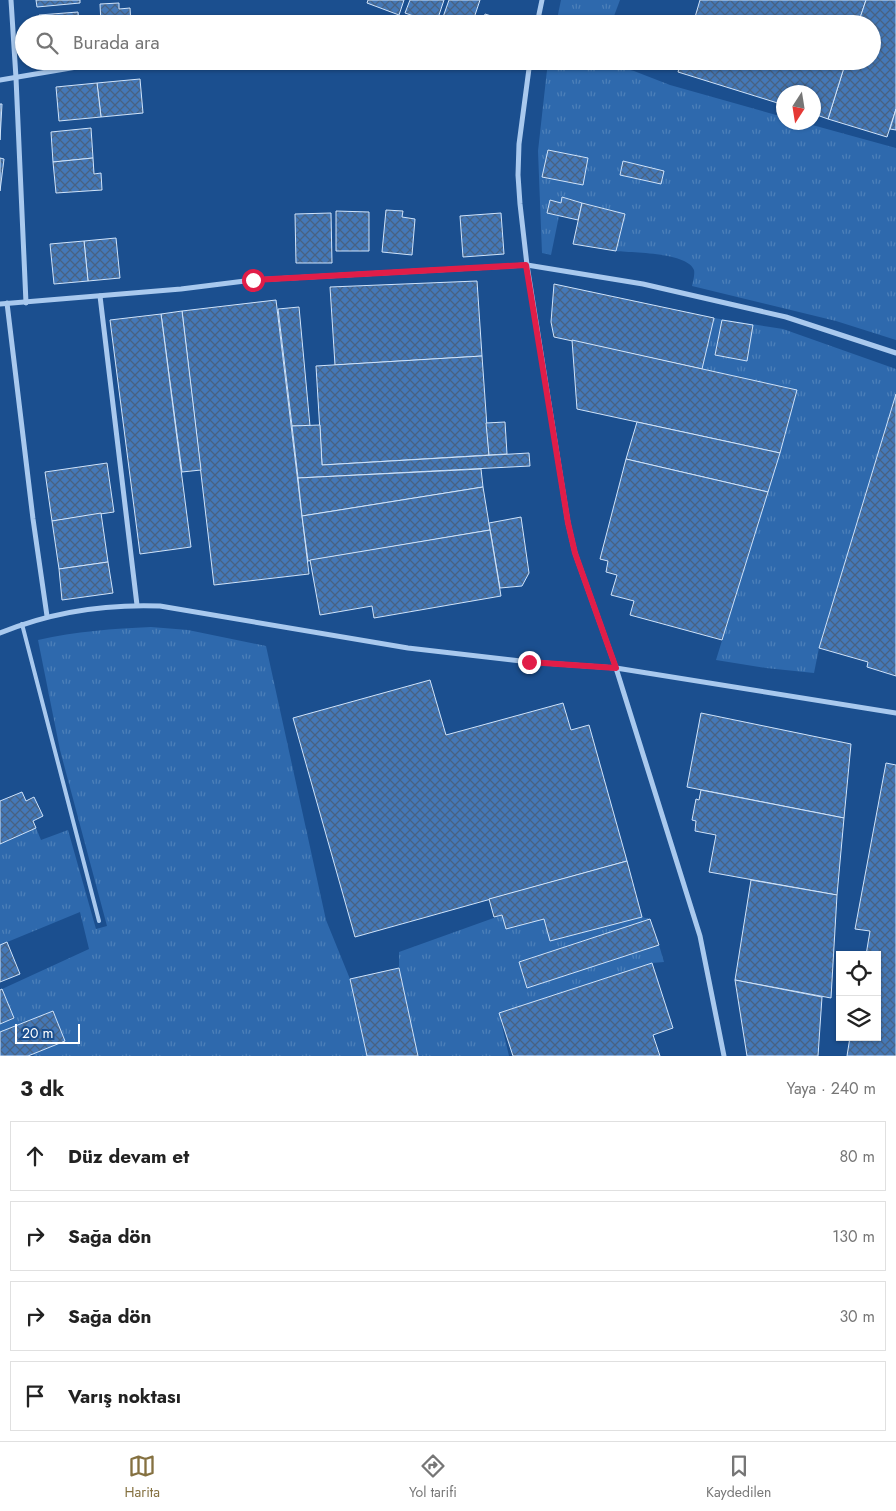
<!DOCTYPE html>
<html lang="tr">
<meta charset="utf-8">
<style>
:root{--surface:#fff;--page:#f6f6f6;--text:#222;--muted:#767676;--line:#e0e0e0;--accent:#857141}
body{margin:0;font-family:Jost,sans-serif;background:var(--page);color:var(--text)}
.controls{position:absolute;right:15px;bottom:15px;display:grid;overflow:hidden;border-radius:0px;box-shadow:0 1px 4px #0004}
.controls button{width:45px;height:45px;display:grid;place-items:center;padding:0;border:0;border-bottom:1px solid var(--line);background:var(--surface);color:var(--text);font:25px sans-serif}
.compass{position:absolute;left:776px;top:85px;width:45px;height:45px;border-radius:50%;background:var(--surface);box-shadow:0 1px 4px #0004;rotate:192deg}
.scale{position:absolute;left:15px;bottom:12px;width:65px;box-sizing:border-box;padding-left:5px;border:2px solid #fff;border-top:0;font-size:14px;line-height:18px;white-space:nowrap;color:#fff;-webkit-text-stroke:4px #1b4f8f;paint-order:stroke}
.stop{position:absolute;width:15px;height:15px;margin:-11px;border:4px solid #e11d48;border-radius:50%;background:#fff}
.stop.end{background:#e11d48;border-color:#fff;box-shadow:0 1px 5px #0008}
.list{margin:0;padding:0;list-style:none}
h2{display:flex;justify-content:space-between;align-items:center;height:65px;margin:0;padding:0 20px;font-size:21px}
h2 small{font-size:16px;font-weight:400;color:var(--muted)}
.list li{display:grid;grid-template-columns:32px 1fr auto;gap:15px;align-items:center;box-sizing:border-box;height:70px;margin:0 10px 10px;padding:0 10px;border:1px solid var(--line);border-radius:0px}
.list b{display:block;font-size:19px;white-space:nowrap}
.list em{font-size:16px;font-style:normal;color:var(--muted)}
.icon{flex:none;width:28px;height:28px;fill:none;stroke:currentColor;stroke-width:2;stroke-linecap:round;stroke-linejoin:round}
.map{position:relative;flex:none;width:896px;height:1056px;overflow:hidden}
.search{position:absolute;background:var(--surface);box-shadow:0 1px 4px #0004;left:15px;right:15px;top:15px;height:55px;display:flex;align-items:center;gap:12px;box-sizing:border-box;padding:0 18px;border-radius:28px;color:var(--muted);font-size:19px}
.sheet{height:385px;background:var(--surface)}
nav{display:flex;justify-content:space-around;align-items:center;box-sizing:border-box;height:70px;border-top:1px solid var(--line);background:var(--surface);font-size:14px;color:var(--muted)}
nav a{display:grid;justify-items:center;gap:2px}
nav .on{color:var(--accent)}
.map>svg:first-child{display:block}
.grass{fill:url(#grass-tufts)}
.building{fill:url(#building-cross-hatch);stroke:#cfe3fa}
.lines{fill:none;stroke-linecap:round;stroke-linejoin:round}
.service{stroke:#a9c9ee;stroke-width:4}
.minor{stroke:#a9c9ee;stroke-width:5}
.route{stroke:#e11d48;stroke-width:6}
</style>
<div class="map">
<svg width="896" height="1056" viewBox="0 0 896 1056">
<defs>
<pattern id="grass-tufts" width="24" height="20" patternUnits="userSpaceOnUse" patternTransform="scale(1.25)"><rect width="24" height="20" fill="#2e69ad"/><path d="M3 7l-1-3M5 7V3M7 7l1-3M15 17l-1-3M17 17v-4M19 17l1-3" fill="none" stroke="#4d80b9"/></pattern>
<pattern id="building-cross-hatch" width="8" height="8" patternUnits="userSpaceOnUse" patternTransform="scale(1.25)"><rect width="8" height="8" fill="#4478b7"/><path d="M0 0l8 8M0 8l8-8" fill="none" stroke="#486282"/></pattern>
</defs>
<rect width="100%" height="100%" fill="#1b4f8f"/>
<g class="grass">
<polygon points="561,0 620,0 611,24 556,24"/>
<path d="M548,61H597L634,71L670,85L783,117L784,122L805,123L896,148V340L836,321L692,286C693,281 695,275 694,270C687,252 633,253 616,251L624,214L563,197L561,203L550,200L548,213L559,216L551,255L542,253L538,151Z"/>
<polygon points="714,318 783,329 896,369 896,394 819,648 814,673 766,668 716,660 780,453 797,390 702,369"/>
<path d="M151,627L188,630L266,646L326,920L350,979L367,1056H34L33,1054L65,1041L53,1011L0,1032V1024L14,1018L2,989L89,949L80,912L0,945V844L36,828L41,840L68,830L96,929L107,926L60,750L38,640C76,631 113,629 151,627Z"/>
<polygon points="502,915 544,919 550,941 642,917 650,919 519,962 527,988 659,945 664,962 652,963 499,1013 509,1056 418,1056 399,968 399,952"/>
</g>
<g class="building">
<polygon points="36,0 80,0 80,3 37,7"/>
<polygon points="368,0 404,0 399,15 367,3"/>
<polygon points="410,0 444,0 436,24 405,13"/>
<polygon points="449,0 480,0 472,24 453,24 442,20"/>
<polygon points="700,0 866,0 858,24 693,24"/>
<polygon points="866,0 896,0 896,109 887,137 828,119 846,61 872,61 872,24 858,24"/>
<polygon points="119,3 119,9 130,8 131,24 101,24 100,4"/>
<polygon points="78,12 79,24 39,24 39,15"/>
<polygon points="485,14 517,24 482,24"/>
<polygon points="681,61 846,61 828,119 814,114 814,92 784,92 784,105 678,72"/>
<polygon points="140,79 143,113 101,117 97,83"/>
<polygon points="97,83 101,117 59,121 56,87"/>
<polygon points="0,104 2,104 0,140"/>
<polygon points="896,109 896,130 890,129"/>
<polygon points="91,128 93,158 53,162 51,132"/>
<polygon points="548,150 588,158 583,185 542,177"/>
<polygon points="0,158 4,159 0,191"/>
<polygon points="93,158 94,174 101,173 102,190 56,193 53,162"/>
<polygon points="623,161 664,171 661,184 620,175"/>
<polygon points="562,197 582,203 578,220 547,213 550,200 561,203"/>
<polygon points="582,203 625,214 616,251 573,244"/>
<polygon points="386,210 403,211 402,217 415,219 412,255 382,252"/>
<polygon points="336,211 369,212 369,251 336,251"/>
<polygon points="331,213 332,263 296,263 295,214"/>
<polygon points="501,213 504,254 463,257 460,216"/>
<polygon points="116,238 120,278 88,281 84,241"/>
<polygon points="84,241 88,281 54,284 50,244"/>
<polygon points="477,281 482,356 335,365 330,287"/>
<polygon points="554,284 714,318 702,369 554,337 551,322"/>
<polygon points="276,300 309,574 214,585 182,311"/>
<polygon points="299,307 310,426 292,426 278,309"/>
<polygon points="182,311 201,470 182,472 161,314"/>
<polygon points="161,314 191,547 140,554 110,320"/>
<polygon points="722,320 753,325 747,361 715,355"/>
<polygon points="572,340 797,390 780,453 577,409"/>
<polygon points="482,356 489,455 322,465 316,366"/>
<polygon points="896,394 896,676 867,667 868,662 819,648"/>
<polygon points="505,422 507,454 489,455 486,423"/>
<polygon points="637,422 780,453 768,492 626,459"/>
<polygon points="320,425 322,465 529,453 530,466 298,478 292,426"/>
<polygon points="626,459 768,492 722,640 630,615 634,601 611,595 617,575 606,572 608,561 600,559"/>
<polygon points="107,463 114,512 52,521 45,472"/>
<polygon points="481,469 483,487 302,516 298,478"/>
<polygon points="483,487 490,530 308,561 302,516"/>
<polygon points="101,513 108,562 59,569 52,521"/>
<polygon points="521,517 529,573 522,586 500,588 489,523"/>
<polygon points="490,530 501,596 374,618 372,606 320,615 310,560"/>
<polygon points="108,562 113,593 62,600 59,569"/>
<polygon points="430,680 446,735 563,703 571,730 589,725 627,861 355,937 293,718"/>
<polygon points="701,713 851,744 844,818 687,787"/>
<polygon points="886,763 896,765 896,1056 847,1056 850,1037 877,1037 877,955 866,955 870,931 855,929"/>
<polygon points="701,790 844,818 837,895 709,872 716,835 695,831 696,821 692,820 696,799 699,800"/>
<polygon points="22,792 26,801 34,797 43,816 33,821 36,828 0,844 0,801"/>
<polygon points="627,861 642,917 550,941 544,919 506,929 502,915 494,917 489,899"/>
<polygon points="751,880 837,895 831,998 735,980"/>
<polygon points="650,919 659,945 527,988 519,962"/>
<polygon points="7,942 20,974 0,982 0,945"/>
<polygon points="652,963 673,1028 653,1035 660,1056 513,1056 499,1013"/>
<polygon points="399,968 418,1056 367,1056 350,979"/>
<polygon points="735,980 822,997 818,1056 747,1056"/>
<polygon points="2,989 14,1018 0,1024 0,990"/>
<polygon points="53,1011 65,1041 28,1056 0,1056 0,1032"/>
</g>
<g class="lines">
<polyline class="service" points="22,624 99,921"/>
<g class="minor">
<polyline points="11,0 16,78 26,303"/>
<polyline points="537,24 542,0"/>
<polyline points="138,61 164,63"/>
<polyline points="530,61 519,144 518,175 520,204 527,265 568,523 575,553 616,668 700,936 724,1056"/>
<polyline points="0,80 106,62 131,61"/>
<polyline points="100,296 137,605"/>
<polyline points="7,303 33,519 47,616"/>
<polyline points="0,304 181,289 253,280 527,265 643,284 786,317 896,353"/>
<path d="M0,633C51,612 105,604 160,606L408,648L529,662L616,668L896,713"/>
</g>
</g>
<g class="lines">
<polyline class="route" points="253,280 526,265 568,523 575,553 616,668 529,662"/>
</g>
</svg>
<div class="controls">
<button><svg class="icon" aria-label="locate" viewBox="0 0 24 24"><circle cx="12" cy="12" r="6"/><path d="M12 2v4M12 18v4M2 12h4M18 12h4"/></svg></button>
<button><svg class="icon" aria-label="layers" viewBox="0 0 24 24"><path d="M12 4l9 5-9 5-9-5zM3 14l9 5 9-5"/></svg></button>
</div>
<svg class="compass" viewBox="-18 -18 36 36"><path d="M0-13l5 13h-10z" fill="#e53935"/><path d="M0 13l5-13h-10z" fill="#767676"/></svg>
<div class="scale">20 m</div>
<div class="stop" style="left:253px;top:280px"></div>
<div class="stop end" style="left:529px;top:662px"></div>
<div class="search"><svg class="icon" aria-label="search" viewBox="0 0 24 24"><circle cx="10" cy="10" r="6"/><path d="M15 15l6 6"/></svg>Burada ara</div>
</div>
<section class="sheet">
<h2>3 dk<small>Yaya · 240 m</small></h2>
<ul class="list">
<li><svg class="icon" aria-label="ahead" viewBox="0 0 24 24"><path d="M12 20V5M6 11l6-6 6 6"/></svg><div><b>Düz devam et</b></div><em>80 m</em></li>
<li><svg class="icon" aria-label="right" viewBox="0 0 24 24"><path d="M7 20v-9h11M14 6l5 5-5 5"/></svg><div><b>Sağa dön</b></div><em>130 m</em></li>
<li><svg class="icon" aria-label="right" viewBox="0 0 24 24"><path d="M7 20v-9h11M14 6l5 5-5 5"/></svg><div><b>Sağa dön</b></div><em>30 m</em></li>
<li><svg class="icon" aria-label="arrive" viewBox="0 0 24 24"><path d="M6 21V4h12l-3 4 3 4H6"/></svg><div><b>Varış noktası</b></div></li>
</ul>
</section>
<nav>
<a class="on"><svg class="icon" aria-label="map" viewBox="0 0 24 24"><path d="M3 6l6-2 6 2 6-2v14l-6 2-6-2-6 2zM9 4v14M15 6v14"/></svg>Harita</a>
<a><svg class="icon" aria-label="directions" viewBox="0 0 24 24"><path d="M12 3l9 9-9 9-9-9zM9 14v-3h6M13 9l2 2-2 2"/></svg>Yol tarifi</a>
<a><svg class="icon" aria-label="saved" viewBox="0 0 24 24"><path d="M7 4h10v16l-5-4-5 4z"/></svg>Kaydedilen</a>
</nav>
